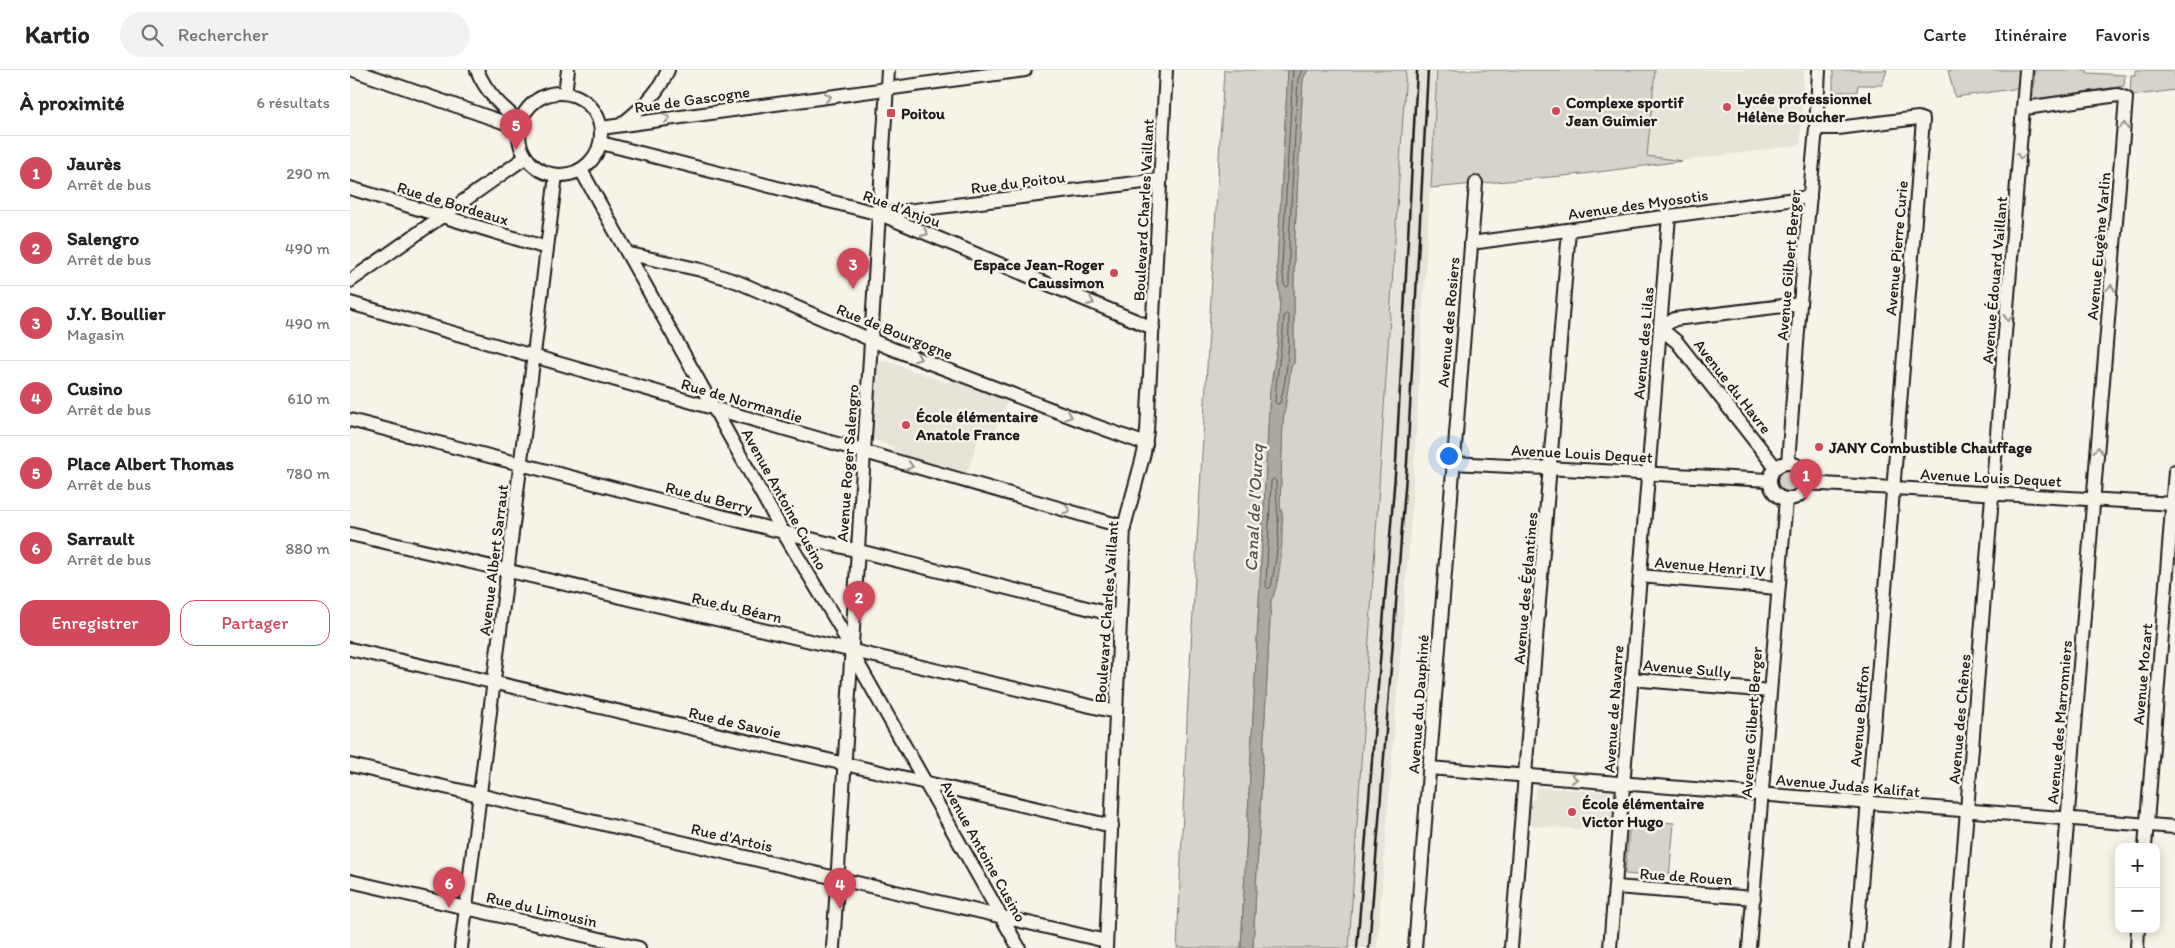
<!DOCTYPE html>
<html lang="fr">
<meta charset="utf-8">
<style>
:root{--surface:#fff;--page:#f2f2f2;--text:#222;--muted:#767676;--line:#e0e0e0;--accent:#d1495b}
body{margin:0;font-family:Itim,sans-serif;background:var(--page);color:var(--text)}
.controls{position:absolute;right:15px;bottom:15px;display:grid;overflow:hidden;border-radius:10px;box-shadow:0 2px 12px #0003}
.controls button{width:45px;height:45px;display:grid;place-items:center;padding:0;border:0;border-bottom:1px solid var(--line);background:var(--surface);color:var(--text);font:25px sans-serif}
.you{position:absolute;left:1098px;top:385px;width:18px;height:18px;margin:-12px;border:4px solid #fff;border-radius:50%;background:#1a73e8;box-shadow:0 0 0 8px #1a73e833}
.badge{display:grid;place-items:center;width:32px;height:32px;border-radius:50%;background:var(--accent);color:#fff;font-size:16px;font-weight:700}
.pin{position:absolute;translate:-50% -41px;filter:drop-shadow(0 1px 2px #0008)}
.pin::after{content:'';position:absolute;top:26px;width:18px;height:15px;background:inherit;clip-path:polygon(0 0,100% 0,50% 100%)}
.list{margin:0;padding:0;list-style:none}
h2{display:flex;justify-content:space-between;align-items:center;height:65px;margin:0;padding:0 20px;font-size:21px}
h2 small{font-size:16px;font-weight:400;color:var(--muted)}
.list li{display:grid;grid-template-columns:32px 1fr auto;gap:15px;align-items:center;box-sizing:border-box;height:75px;padding:0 20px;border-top:1px solid var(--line)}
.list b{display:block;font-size:19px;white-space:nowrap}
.list p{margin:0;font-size:16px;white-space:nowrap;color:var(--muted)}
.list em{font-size:16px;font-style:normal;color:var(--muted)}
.actions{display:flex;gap:10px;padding:15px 20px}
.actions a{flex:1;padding:11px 0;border:1px solid var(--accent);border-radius:15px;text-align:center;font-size:18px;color:var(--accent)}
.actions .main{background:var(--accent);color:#fff}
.icon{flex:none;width:28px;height:28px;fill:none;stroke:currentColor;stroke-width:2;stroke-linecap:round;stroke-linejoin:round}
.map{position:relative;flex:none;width:1825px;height:878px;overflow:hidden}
header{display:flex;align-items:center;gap:30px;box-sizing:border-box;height:70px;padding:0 25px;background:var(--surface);border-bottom:1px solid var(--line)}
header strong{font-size:24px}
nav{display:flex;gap:28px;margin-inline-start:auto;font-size:18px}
.search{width:350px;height:45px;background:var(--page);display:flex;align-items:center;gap:12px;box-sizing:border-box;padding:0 18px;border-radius:28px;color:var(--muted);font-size:19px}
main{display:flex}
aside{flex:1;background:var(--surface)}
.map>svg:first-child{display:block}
.built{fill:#e6e3d9}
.green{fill:#d7d3cb;stroke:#7a7874}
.water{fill:#aca9a2;stroke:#72716c}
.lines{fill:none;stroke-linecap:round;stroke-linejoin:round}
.shore{stroke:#565452;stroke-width:1}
.minor-casing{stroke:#1c1c1c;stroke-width:16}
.minor{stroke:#f7f3e8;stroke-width:12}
.rail{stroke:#1c1c1c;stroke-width:2.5}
.oneway{stroke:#94928c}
.poi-dot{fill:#d1495b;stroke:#f7f3e8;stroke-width:2}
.labels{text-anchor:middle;stroke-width:5;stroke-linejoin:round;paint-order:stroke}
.poi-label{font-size:16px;font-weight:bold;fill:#1c1c1c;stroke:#f7f3e8;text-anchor:start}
.street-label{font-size:16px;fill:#1c1c1c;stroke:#f7f3e8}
.water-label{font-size:18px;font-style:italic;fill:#565452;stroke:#f7f3e8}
</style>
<header>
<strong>Kartio</strong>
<div class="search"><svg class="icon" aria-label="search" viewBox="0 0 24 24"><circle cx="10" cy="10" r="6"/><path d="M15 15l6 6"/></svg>Rechercher</div>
<nav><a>Carte</a><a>Itinéraire</a><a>Favoris</a></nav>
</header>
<main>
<aside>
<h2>À proximité<small>6 résultats</small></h2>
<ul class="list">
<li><span class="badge">1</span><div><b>Jaurès</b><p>Arrêt de bus</p></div><em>290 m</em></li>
<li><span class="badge">2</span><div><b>Salengro</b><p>Arrêt de bus</p></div><em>490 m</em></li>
<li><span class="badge">3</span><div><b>J.Y. Boullier</b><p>Magasin</p></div><em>490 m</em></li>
<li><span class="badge">4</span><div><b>Cusino</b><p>Arrêt de bus</p></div><em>610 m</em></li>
<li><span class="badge">5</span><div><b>Place Albert Thomas</b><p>Arrêt de bus</p></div><em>780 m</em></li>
<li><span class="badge">6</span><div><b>Sarrault</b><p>Arrêt de bus</p></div><em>880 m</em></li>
</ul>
<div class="actions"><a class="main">Enregistrer</a><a>Partager</a></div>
</aside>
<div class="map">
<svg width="1825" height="878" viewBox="0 0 1825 878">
<rect width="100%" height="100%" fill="#f7f3e8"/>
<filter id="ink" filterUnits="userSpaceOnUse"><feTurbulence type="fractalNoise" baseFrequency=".02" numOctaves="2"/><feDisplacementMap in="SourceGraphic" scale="10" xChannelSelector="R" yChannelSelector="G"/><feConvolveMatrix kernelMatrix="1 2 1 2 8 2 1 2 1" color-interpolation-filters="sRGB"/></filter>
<g filter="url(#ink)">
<g class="built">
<polygon points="1056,0 1087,0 1061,448 1027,878 999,878"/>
<polygon points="1305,0 1454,0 1450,75 1332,91 1297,86"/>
<polygon points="534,290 598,313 600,308 658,330 641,369 629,365 617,405 542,383 544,377 522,369 526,297"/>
<polygon points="1186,717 1252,722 1253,718 1264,718 1266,721 1263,762 1178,755 1181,729 1185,729"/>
</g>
<g class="green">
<polygon points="874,0 938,0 927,196 930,229 928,273 920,321 891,878 827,878 838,629"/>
<polygon points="958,0 1056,0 999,878 903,878 921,530 924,525 933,446 930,436 933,351 941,297 944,293 944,183 953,9"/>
<polygon points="1087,0 1305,0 1297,86 1332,91 1233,104 1081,118"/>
<polygon points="1483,0 1537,0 1532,15 1508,15 1507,22 1483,22"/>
<polygon points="1598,0 1671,0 1670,16 1663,19 1605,27"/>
<polygon points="1685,0 1737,0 1737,3 1775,5 1774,16 1686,29 1683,26"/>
<polygon points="1785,0 1825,0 1825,20 1780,26 1781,5 1785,5"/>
<circle cx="1437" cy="411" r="14"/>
<polygon points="1280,749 1324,753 1319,808 1275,804"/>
</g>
<path class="water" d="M938,0H958L953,9L944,183V293L941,297L933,351L930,436C935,455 931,514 921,530L903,878H891L920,321L928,273L930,229L927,196Z"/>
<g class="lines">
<g class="shore">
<polyline points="943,0 932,195 934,215 937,217 939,215 939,172 948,9 952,0"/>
<path d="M937,244L939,246C939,277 938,303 930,333L927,334L925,332C926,303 933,275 934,246Z"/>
<path d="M924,409L926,411C926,424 927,435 928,447C930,469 925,495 921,517L918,519L916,516L921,411Z"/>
</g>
<defs>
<g id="minor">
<polyline points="3,0 170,58"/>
<path d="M127,0C136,23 153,38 171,53"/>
<polyline points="215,23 218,0"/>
<circle cx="210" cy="64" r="41"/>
<polyline points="1675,38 1768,25 1776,28 1707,878"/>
<path d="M272,54C291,39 309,23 318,0"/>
<polyline points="251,58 675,0"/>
<polyline points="1466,58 1488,58 1568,48 1573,50 1506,878"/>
<polyline points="251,73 530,144 803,258"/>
<polyline points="231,100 433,462 490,557 501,581 669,878"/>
<polyline points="0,118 197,178"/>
<polyline points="532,144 810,110"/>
<polyline points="1121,173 1460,127"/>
<polyline points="280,184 351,200 388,212 540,278 727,349 796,374"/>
<polyline points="0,211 176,87"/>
<polyline points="0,233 774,457"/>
<polyline points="0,350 433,462 769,546"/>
<polyline points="1103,393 1419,410"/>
<polyline points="1438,393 1450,234 1466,58 1469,0"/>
<circle cx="1438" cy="411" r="18"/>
<polyline points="1426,398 1327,272 1310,258 1325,249 1450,234"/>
<polyline points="1455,413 1825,434"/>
<polyline points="0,464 766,642"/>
<polyline points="1290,506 1427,518"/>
<polyline points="0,579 762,756"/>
<polyline points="1281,609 1420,621"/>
<polyline points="0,695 756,871"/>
<polyline points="1079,698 1825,757"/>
<polyline points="1795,777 1825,401"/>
<polyline points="0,811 289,878"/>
<polyline points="1266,817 1404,828"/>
<polyline points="111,878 206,105"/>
<polyline points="483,878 538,0"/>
<polyline points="756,878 774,457 794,383 797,361 816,0"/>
<polyline points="1065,878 1126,113"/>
<polyline points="1161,878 1219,160"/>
<polyline points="1260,878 1319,146"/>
<polyline points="1399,878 1436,429"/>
<polyline points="1606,878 1676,0"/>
<polyline points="1787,878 1788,859"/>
</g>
</defs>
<use href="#minor" class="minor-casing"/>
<use href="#minor" class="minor"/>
<g class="rail">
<polyline points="1007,878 1046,392 1067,0"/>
<polyline points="1019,878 1057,393 1078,0"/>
</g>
</g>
<defs><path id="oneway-chevron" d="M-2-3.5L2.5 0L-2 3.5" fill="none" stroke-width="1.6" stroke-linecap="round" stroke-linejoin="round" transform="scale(1.25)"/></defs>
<g class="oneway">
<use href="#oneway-chevron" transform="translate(478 27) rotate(-8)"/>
<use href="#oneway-chevron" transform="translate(317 48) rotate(-8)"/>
<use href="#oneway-chevron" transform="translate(1774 56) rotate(-85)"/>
<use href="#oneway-chevron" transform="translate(1671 86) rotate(95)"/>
<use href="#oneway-chevron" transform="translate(575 163) rotate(23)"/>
<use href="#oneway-chevron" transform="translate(1761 218) rotate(-85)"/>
<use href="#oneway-chevron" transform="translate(741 232) rotate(23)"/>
<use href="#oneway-chevron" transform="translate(1658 248) rotate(95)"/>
<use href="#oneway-chevron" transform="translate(568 288) rotate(21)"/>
<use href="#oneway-chevron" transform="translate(719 346) rotate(21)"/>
<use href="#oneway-chevron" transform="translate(1748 380) rotate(-85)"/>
<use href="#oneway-chevron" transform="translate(560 396) rotate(16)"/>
<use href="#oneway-chevron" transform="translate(717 440) rotate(16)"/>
<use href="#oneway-chevron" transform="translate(1224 709) rotate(4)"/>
</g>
</g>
<g class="poi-dot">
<circle cx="1377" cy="37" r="5"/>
<circle cx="1206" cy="41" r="5"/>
<rect x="536" y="38" width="10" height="10" rx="2.5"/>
<circle cx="764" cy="203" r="5"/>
<circle cx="556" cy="355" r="5"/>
<circle cx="1469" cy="377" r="5"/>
<circle cx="1222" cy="742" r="5"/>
</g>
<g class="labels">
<g class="poi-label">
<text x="1387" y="34">Lycée professionnel<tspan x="1387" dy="18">Hélène Boucher</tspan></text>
<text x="1216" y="38">Complexe sportif<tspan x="1216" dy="18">Jean Guimier</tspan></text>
<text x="551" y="49">Poitou</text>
<text x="754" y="200" text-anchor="end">Espace Jean-Roger<tspan x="754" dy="18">Caussimon</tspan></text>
<text x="566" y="352">École élémentaire<tspan x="566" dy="18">Anatole France</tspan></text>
<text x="1479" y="383">JANY Combustible Chauffage</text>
<text x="1232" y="739">École élémentaire<tspan x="1232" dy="18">Victor Hugo</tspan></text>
</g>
<g class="street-label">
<text transform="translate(342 29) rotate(-8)" y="6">Rue de Gascogne</text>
<text transform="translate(668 112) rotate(-7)" y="6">Rue du Poitou</text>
<text transform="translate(103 133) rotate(17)" y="6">Rue de Bordeaux</text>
<text transform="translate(1288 134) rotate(-8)" y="6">Avenue des Myosotis</text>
<text transform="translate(552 138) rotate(20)" y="6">Rue d'Anjou</text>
<text transform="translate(793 140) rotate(-87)" y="6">Boulevard Charles Vaillant</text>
<text transform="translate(1748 176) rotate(-85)" y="6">Avenue Eugène Varlin</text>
<text transform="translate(1546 178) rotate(-85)" y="6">Avenue Pierre Curie</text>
<text transform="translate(1438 195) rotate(-85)" y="6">Avenue Gilbert Berger</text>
<text transform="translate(1644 210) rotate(-85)" y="6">Avenue Édouard Vaillant</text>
<text transform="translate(1098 252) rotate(-85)" y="6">Avenue des Rosiers</text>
<text transform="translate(545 261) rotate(22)" y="6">Rue de Bourgogne</text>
<text transform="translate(1293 273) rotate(-85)" y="6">Avenue des Lilas</text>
<text transform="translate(1383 316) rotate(52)" y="6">Avenue du Havre</text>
<text transform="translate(392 330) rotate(16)" y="6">Rue de Normandie</text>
<text transform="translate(1232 383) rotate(3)" y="6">Avenue Louis Dequet</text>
<text transform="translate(497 393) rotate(-86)" y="6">Avenue Roger Salengro</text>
<text transform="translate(1641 407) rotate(3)" y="6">Avenue Louis Dequet</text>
<text transform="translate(359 427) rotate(14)" y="6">Rue du Berry</text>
<text transform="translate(435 429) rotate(61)" y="6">Avenue Antoine Cusino</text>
<text transform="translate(143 490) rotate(-83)" y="6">Avenue Albert Sarraut</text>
<text transform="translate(1360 496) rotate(5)" y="6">Avenue Henri IV</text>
<text transform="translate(1175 518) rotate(-85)" y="6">Avenue des Églantines</text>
<text transform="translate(387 537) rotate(13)" y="6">Rue du Béarn</text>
<text transform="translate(756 542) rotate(-86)" y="6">Boulevard Charles Vaillant</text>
<text transform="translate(1337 598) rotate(5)" y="6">Avenue Sully</text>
<text transform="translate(1792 604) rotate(-85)" y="6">Avenue Mozart</text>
<text transform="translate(1068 634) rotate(-86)" y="6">Avenue du Dauphiné</text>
<text transform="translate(1263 639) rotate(-86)" y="6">Avenue de Navarre</text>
<text transform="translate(1509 646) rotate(-85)" y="6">Avenue Buffon</text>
<text transform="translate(1609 649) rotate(-85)" y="6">Avenue des Chênes</text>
<text transform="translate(385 652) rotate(13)" y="6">Rue de Savoie</text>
<text transform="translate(1401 652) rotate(-86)" y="6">Avenue Gilbert Berger</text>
<text transform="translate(1709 652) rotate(-85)" y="6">Avenue des Marronniers</text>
<text transform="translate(1498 715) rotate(5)" y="6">Avenue Judas Kalifat</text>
<text transform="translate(382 767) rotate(13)" y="6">Rue d'Artois</text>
<text transform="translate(634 781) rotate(61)" y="6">Avenue Antoine Cusino</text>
<text transform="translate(1336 806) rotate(4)" y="6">Rue de Rouen</text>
<text transform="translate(192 839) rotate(13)" y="6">Rue du Limousin</text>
</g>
<g class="water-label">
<text transform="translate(904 438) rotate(-87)" y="6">Canal de l'Ourcq</text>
</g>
</g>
</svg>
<div class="controls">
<button>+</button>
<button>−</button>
</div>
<div class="you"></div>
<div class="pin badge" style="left:1456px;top:430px">1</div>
<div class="pin badge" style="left:509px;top:552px">2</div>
<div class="pin badge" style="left:503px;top:219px">3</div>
<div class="pin badge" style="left:490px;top:839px">4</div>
<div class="pin badge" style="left:166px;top:80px">5</div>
<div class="pin badge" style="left:99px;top:838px">6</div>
</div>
</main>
